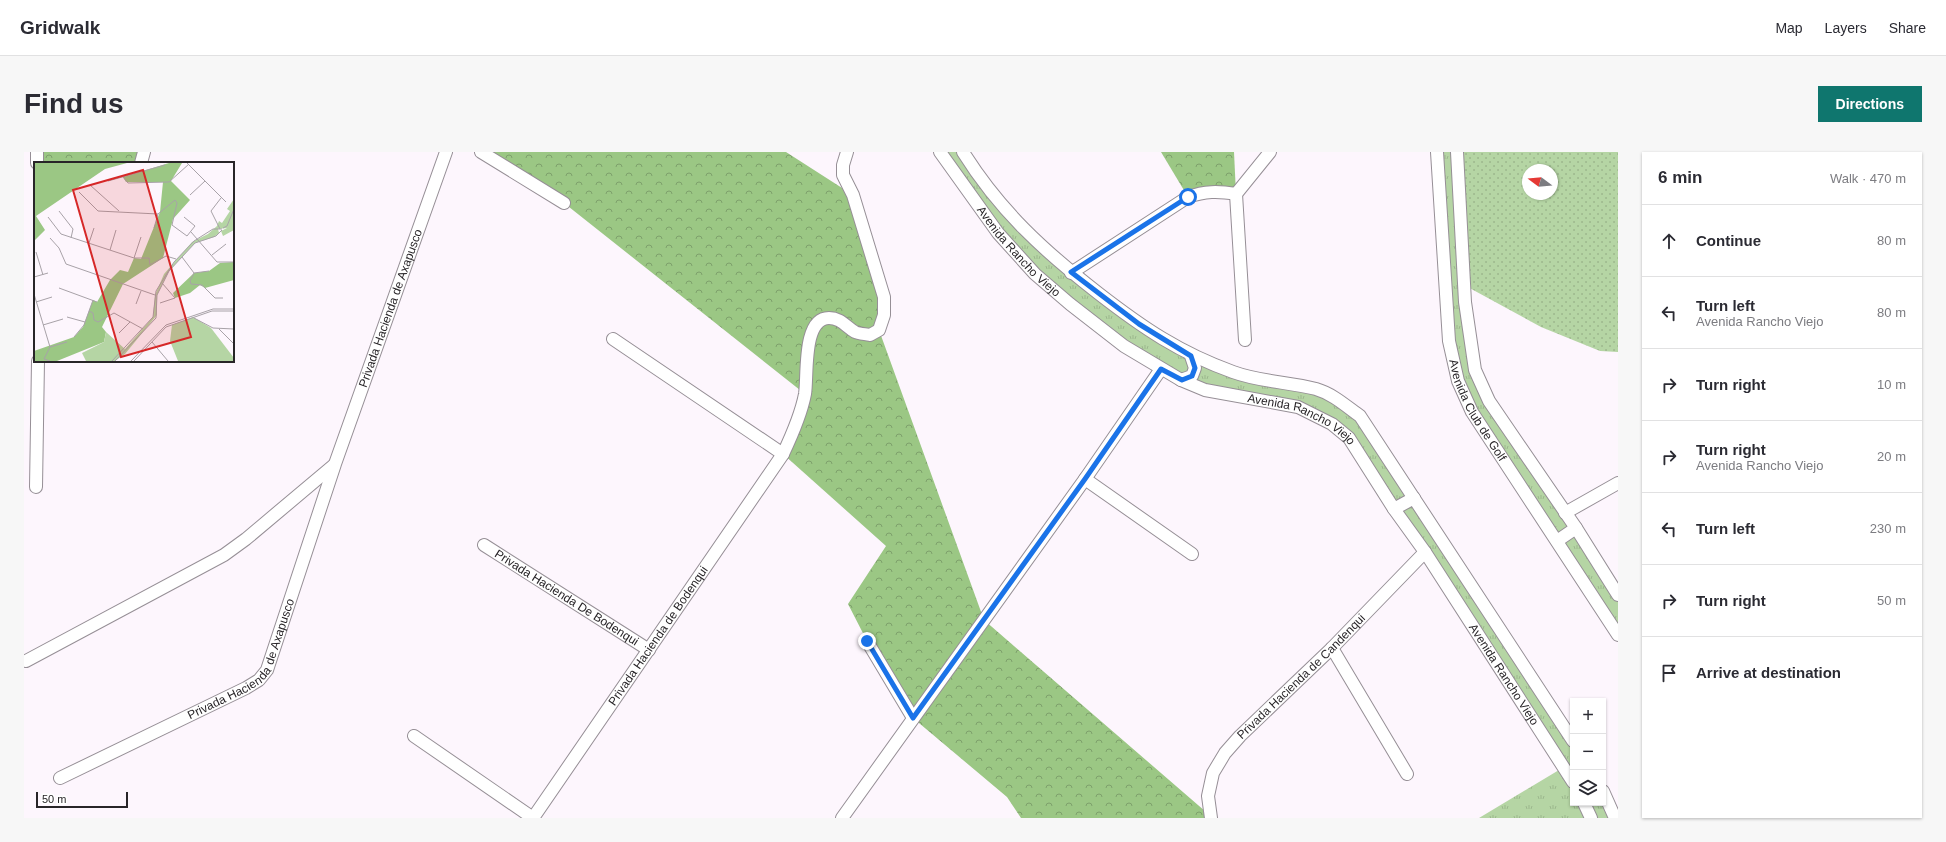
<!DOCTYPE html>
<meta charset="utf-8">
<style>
:root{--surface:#fff;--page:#f7f7f7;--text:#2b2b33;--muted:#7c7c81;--line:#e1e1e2;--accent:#0f766e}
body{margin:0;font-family:Arial,sans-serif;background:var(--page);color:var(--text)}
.controls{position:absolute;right:12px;bottom:12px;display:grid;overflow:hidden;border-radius:0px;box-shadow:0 1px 3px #0004}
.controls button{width:36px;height:36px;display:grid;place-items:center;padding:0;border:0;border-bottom:1px solid var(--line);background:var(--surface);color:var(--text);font:20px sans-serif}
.compass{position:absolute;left:1498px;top:12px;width:36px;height:36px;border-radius:50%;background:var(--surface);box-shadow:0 1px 3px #0004;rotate:286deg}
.scale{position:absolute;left:12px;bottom:10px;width:92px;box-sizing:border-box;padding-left:4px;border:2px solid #282528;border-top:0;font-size:11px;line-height:14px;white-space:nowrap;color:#282528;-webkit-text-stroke:3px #fff;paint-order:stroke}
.stop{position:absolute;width:12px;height:12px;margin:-9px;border:3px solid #1a73e8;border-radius:50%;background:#fff}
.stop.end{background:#1a73e8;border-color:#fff;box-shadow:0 1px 4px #0008}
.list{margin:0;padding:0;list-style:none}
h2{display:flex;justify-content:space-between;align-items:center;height:52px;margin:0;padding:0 16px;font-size:17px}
h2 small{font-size:13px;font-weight:400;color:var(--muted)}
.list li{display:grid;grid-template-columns:26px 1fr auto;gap:12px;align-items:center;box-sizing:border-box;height:72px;padding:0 16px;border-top:1px solid var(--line)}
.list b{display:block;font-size:15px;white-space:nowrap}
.list p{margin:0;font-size:13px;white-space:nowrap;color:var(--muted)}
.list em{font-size:13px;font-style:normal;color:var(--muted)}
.icon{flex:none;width:22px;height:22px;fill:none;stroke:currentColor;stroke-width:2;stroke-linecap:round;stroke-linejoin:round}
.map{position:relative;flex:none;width:1594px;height:666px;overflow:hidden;border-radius:0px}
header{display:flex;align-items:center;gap:24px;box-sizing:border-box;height:56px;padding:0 20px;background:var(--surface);border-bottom:1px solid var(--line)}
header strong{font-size:19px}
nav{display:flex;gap:22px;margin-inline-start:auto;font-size:14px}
.intro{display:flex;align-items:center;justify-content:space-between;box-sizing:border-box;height:96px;padding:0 24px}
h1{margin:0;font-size:28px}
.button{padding:10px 18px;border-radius:0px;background:var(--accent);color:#fff;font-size:14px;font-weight:700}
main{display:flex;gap:24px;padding:0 24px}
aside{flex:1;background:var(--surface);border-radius:0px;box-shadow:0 1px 3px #0004}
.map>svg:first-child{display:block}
.grass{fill:url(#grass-dots);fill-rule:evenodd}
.forest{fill:url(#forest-crowns)}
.park{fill:url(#park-tufts)}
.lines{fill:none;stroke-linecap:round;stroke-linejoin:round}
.minor-casing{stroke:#968f96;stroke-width:14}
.minor{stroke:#fff;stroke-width:12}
.route{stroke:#1a73e8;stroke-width:5}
.labels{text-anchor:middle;stroke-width:3.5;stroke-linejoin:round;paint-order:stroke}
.street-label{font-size:12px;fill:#282528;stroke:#fff}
.inset-road{fill:none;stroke:#a8a2a8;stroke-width:1}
.view{fill:#d62828;fill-opacity:0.15;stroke:#d62828;stroke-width:2}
.inset-edge{fill:none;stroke:#282528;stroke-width:2}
</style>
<header>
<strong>Gridwalk</strong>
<nav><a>Map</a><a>Layers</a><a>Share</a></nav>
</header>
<div class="intro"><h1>Find us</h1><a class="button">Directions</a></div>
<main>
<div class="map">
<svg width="1594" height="666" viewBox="0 0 1594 666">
<defs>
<pattern id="grass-dots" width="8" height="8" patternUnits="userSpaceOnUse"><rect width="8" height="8" fill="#b5d5a4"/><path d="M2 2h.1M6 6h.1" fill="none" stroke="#9cb78d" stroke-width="1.8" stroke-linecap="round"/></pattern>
<pattern id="forest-crowns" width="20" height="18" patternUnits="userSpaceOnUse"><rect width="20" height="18" fill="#9bc784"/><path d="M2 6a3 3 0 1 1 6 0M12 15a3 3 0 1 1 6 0" fill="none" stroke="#7ea16c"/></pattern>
<pattern id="park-tufts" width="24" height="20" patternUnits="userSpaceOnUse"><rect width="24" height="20" fill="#b5d5a4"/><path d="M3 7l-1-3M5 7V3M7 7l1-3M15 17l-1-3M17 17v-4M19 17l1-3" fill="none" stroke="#9cb78d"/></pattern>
</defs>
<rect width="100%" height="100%" fill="#fdf6fd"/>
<path class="grass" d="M1433,0H1594V200L1576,199L1517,175L1440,133ZM1504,18H1528V42H1504Z"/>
<g class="forest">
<polygon points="13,0 120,0 117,11 13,11"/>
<polygon points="457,0 762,0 829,43 860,145 855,178 960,468 1189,666 997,666 983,645 889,566 843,489 824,452 862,394 759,302 781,242 540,51"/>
<polygon points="1137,0 1210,0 1212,42 1164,45"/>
</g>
<g class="park">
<polygon points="916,0 939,0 957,29 1047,121 1167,204 1293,237 1336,264 1549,588 1549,651 1579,651 1591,666 1455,666 1540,615 1325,285 1293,263 1181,238 1100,194 974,81"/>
<polygon points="1414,0 1433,0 1451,218 1594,443 1594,483 1434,229"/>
</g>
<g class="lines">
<defs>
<g id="minor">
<polyline points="13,0 13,11"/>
<polyline points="457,0 540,51"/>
<path id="s1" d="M916,0L974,81L1011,122L1046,152L1100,194L1157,228L1181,238L1274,255L1308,272L1325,286L1370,357L1401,400L1549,630"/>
<path d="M939,0C976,59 1020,99 1074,141C1119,176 1156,201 1209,220C1236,230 1265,230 1292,237C1309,242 1322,254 1336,264L1549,589"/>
<path id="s2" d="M1413,0L1425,189L1434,229L1448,260L1594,483"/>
<polyline points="1433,0 1441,150 1451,218 1465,249 1552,376 1594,443"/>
<polyline points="117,11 120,0"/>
<polyline points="1212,42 1221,188"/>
<polyline points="1212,42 1246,0"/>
<path d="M1047,121L1164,45C1181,39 1194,39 1212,42"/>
<polyline points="589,187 759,302"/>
<polyline points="1157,228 1168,224 1171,216 1167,204"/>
<polyline points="1061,327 1168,402"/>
<polyline points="12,335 14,209"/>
<polyline points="1370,357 1390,346"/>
<polyline points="1541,361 1594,331"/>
<polyline points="1533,389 1552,376"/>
<path id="s3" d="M460,393L625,498"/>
<polyline points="843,489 889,566"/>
<polyline points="1308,496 1383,622"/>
<polyline points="2,509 200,403 222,387 310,313"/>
<polyline points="390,584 509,666"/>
<path id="s4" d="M36,626L222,536L235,528L243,518L311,312L422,0"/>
<polyline points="1579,639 1591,666"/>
<polyline points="1560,651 1567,666"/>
<path id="s5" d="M509,666L759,302C768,283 777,263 781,242C784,224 778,166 805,166C817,166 822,175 831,180C835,182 842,182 846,183L855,178L860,163V145L829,43L819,23V13L823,0"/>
<polyline points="818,666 1061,327 1137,217"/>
<path id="s6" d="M1187,666L1184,644L1189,621L1201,601L1216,584L1308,496L1401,400"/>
</g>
</defs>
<use href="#minor" class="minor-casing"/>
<use href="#minor" class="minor"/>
</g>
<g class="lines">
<polyline class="route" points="843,489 889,566 1061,327 1137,217 1158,228 1168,224 1171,216 1167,204 1115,172 1047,120 1164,45"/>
</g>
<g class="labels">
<g class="street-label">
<text dy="4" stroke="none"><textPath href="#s1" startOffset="127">Avenida Rancho Viejo</textPath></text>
<text dy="4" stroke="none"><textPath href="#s4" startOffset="617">Privada Hacienda de Axapusco</textPath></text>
<text dy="4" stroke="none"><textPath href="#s2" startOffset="265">Avenida Club de Golf</textPath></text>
<text dy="4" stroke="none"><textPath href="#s1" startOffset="464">Avenida Rancho Viejo</textPath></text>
<text dy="4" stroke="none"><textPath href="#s3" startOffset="98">Privada Hacienda De Bodenqui</textPath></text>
<text dy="4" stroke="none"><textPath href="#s5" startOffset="221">Privada Hacienda de Bodenqui</textPath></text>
<text dy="4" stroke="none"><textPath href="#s4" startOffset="226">Privada Hacienda de Axapusco</textPath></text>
<text dy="4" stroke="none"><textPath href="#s1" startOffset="799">Avenida Rancho Viejo</textPath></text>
<text dy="4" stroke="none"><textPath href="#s6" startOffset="177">Privada Hacienda de Candenqui</textPath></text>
</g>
</g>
<g transform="translate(10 10)">
<rect width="200" height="200" fill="#fdf6fd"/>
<path d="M159,155L177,166L200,196V199H144L136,179L138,163Z" fill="#b5d5a4"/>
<path d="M0,1H93L71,7L2,54L11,68L0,79ZM135,1H148L137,19L156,38L139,57L129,96L89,122L68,165L72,170L70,180L23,199H0V189L40,175L49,165L59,138L63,140L76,118L86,108L94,110L100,96L107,97L126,50L129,20H92L89,15ZM200,100V118L171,126L166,123L156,131L141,136L139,131L160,111L175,109L186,101Z" fill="#9bc784"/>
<path d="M200,37V68L189,74L187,69L193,66L184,67L185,71L180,75L161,81L135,109L123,133V153L91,192L81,199H52L48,191L70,180L72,170L91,187L119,155L121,133L130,112L158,80L174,72L183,64L185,59L188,61L196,49L193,47Z" fill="#b5d5a4"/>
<path class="inset-road" d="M153,1L192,40M89,15L94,21L135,20L155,2M74,19L131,3M56,23L85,49M45,30L64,49L124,52L141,38L143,41L138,63L153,74L161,64L150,55M156,33L171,19M25,49L39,67L37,76M14,55L27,72L100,96H115L116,103L132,94L142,97M120,66L124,52M189,66L193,64L200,47M186,67L177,49L187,36M157,70L183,100H200M16,76L25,86L32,102L121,133M55,81L60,66M76,88L82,68M2,90L9,113M178,93L192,82M148,95L160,111M100,96L107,75M160,111L156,119L157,122L168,123L181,136H189M160,111L175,109M0,115L14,111M128,121L141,136M25,126L63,140M0,132L16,185L10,197L16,199M2,140L18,135M126,141L141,136M102,142L107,129M55,149L59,151L60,158L64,160L80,151L109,167M33,155L51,160M160,156L179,166L200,167M9,163L29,157M185,167L200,182M85,171L96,160M40,175L50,163L59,138M118,180L134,199M16,185L33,180M78,199L119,155L122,129L140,100L160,79L179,67H188M81,199L122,156L123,133L135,109L161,81L182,74L188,68M97,199L132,163L179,147H200M100,199L132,165L178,149H200"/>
<path class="view" d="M109,8L157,175L87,195L39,28Z"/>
<rect width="200" height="200" class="inset-edge"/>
</g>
</svg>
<div class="controls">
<button>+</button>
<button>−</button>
<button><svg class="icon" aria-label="layers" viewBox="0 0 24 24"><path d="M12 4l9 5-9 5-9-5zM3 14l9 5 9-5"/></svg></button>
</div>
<svg class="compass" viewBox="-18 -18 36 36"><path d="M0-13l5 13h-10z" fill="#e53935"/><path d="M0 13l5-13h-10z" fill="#7c7c81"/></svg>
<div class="scale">50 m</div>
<div class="stop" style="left:1164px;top:45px"></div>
<div class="stop end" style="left:843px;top:489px"></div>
</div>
<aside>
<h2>6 min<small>Walk · 470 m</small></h2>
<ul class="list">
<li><svg class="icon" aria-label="ahead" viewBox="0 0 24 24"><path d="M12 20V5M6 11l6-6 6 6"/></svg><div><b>Continue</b></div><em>80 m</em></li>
<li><svg class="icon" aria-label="left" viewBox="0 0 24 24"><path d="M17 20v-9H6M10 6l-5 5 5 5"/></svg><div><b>Turn left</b><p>Avenida Rancho Viejo</p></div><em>80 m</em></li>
<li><svg class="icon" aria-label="right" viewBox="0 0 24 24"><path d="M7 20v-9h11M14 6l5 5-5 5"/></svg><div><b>Turn right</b></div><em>10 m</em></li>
<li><svg class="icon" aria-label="right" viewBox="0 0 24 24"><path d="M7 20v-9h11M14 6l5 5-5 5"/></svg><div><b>Turn right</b><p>Avenida Rancho Viejo</p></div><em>20 m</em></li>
<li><svg class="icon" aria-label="left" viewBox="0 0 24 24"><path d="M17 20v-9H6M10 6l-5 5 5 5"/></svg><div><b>Turn left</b></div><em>230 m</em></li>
<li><svg class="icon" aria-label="right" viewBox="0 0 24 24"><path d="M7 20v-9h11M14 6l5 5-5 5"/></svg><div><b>Turn right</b></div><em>50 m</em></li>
<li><svg class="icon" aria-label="arrive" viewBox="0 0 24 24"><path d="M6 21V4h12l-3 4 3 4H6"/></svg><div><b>Arrive at destination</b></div></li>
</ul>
</aside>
</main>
